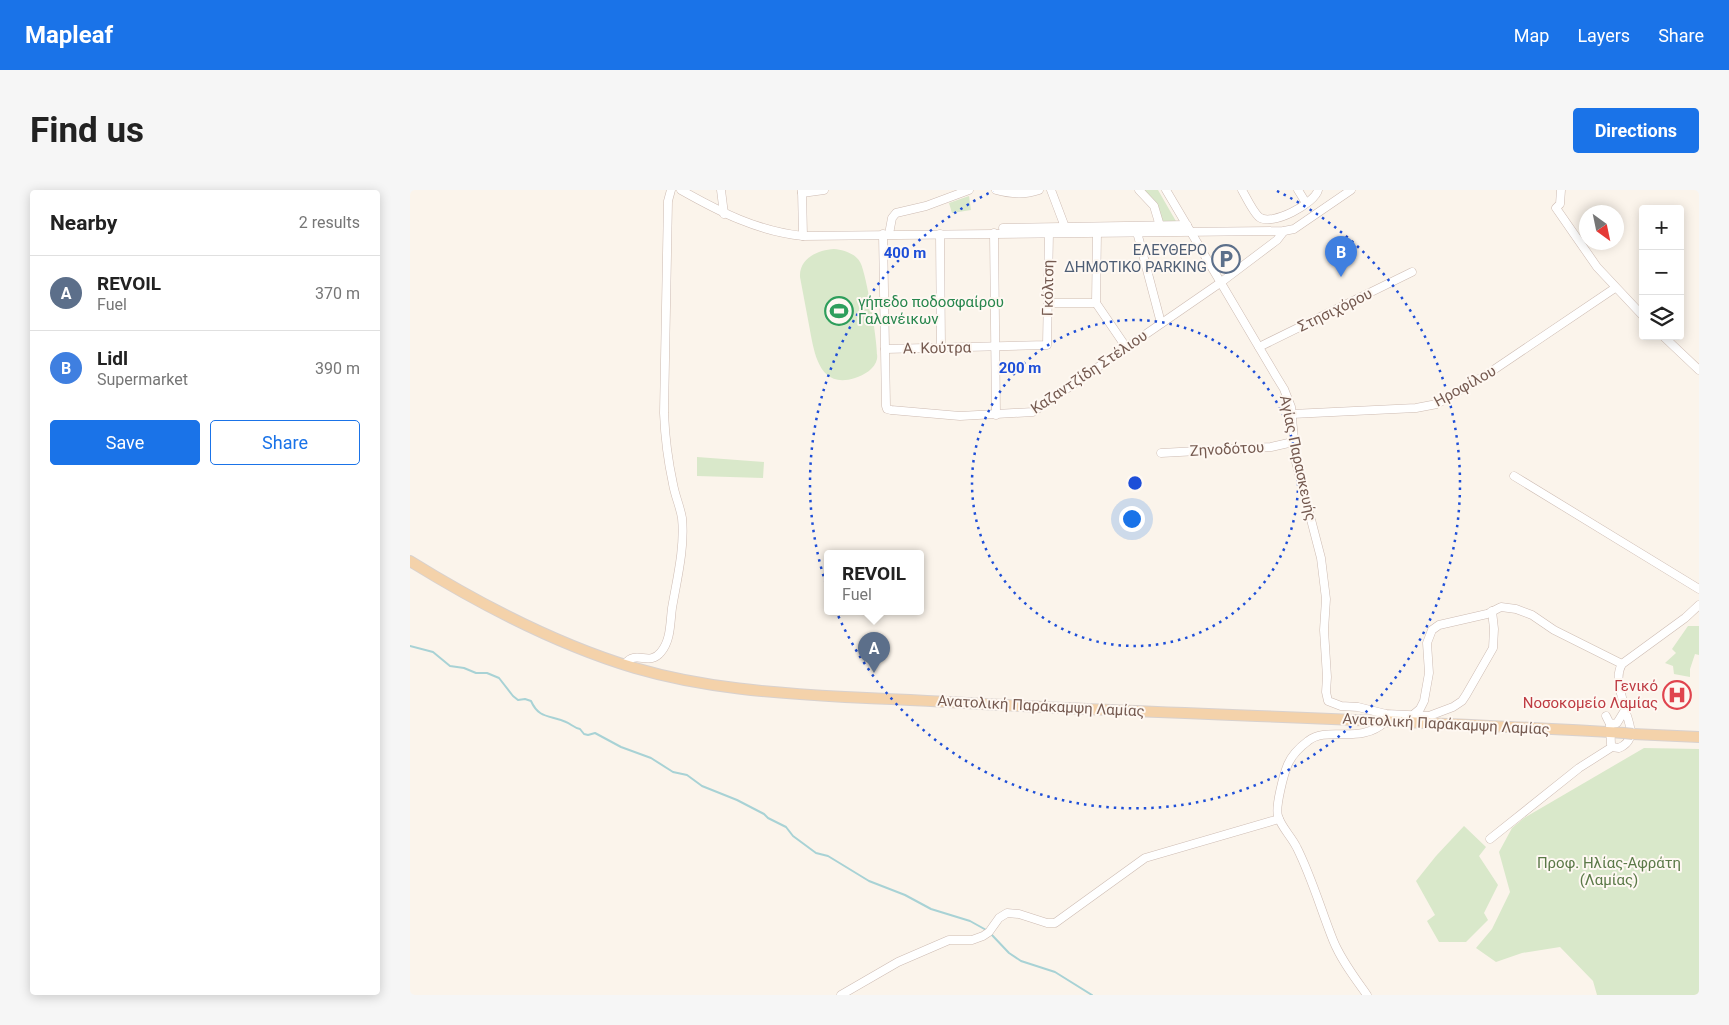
<!DOCTYPE html>
<meta charset="utf-8">
<style>
:root{--surface:#fff;--page:#f6f6f6;--text:#222;--muted:#767676;--line:#e0e0e0;--accent:#1a73e8}
body{margin:0;font-family:Roboto,sans-serif;background:var(--page);color:var(--text)}
.controls{position:absolute;right:15px;top:15px;display:grid;overflow:hidden;border-radius:5px;box-shadow:0 2px 12px #0003}
.controls button{width:45px;height:45px;display:grid;place-items:center;padding:0;border:0;border-bottom:1px solid var(--line);background:var(--surface);color:var(--text);font:25px sans-serif}
.compass{position:absolute;left:1169px;top:15px;width:45px;height:45px;border-radius:50%;background:var(--surface);box-shadow:0 2px 12px #0003;rotate:147deg}
.you{position:absolute;left:721px;top:328px;width:18px;height:18px;margin:-12px;border:4px solid #fff;border-radius:50%;background:#1a73e8;box-shadow:0 0 0 8px #1a73e833}
.badge{display:grid;place-items:center;width:32px;height:32px;border-radius:50%;background:var(--accent);color:#fff;font-size:16px;font-weight:700}
.pin{position:absolute;translate:-50% -41px;filter:drop-shadow(0 1px 2px #0008)}
.pin::after{content:'';position:absolute;top:26px;width:18px;height:15px;background:inherit;clip-path:polygon(0 0,100% 0,50% 100%)}
.popup{position:absolute;left:414px;top:360px;width:100px;height:65px;box-sizing:border-box;display:grid;place-content:center;border-radius:5px;background:var(--surface);filter:drop-shadow(0 1px 4px #0005);font-size:16px;white-space:nowrap;color:var(--muted)}
.popup b{font-size:19px;color:var(--text)}
.popup::after{content:'';position:absolute;left:50%;top:100%;margin-left:-10px;border:10px solid transparent;border-top-color:var(--surface)}
.list{margin:0;padding:0;list-style:none}
h2{display:flex;justify-content:space-between;align-items:center;height:65px;margin:0;padding:0 20px;font-size:21px}
h2 small{font-size:16px;font-weight:400;color:var(--muted)}
.list li{display:grid;grid-template-columns:32px 1fr auto;gap:15px;align-items:center;box-sizing:border-box;height:75px;padding:0 20px;border-top:1px solid var(--line)}
.list b{display:block;font-size:19px;white-space:nowrap}
.list p{margin:0;font-size:16px;white-space:nowrap;color:var(--muted)}
.list em{font-size:16px;font-style:normal;color:var(--muted)}
.actions{display:flex;gap:10px;padding:15px 20px}
.actions a{flex:1;padding:11px 0;border:1px solid var(--accent);border-radius:5px;text-align:center;font-size:18px;color:var(--accent)}
.actions .main{background:var(--accent);color:#fff}
.icon{flex:none;width:28px;height:28px;fill:none;stroke:currentColor;stroke-width:2;stroke-linecap:round;stroke-linejoin:round}
.map{position:relative;flex:none;width:1289px;height:805px;overflow:hidden;border-radius:5px}
header{display:flex;align-items:center;gap:30px;box-sizing:border-box;height:70px;padding:0 25px;background:var(--accent);color:#fff}
header strong{font-size:24px}
nav{display:flex;gap:28px;margin-inline-start:auto;font-size:18px}
.intro{display:flex;align-items:center;justify-content:space-between;box-sizing:border-box;height:120px;padding:0 30px}
h1{margin:0;font-size:35px}
.button{padding:12px 22px;border-radius:5px;background:var(--accent);color:#fff;font-size:18px;font-weight:700}
main{display:flex;gap:30px;padding:0 30px}
aside{flex:1;background:var(--surface);border-radius:5px;box-shadow:0 2px 12px #0003}
.map>svg:first-child{display:block}
.green{fill:#d9e8ca}
.lines{fill:none;stroke-linecap:round;stroke-linejoin:round}
.stream{stroke:#a8d2d5;stroke-width:2}
.minor-casing{stroke:#cdbbb2;stroke-width:9}
.major-casing{stroke:#d8d1ce;stroke-width:12}
.minor{stroke:#fff;stroke-width:8}
.major{stroke:#f4d2aa;stroke-width:10}
.major-bridge-casing{stroke:#d8d1ce;stroke-width:12;stroke-linecap:butt}
.major-bridge{stroke:#f4d2aa;stroke-width:10}
.ring{fill:none;stroke:#1d4ed8;stroke-width:2.5;stroke-dasharray:2.5 5}
.labels{text-anchor:middle;stroke-width:4;stroke-linejoin:round;paint-order:stroke}
.service-label{font-size:15px;fill:#4e5e75;stroke:#fef8f2;text-anchor:end}
.street-label{font-size:15px;fill:#755a50;stroke:#fef8f2}
.leisure-label{font-size:15px;fill:#27864d;stroke:#fef8f2;text-anchor:start}
.health-label{font-size:15px;fill:#be3a42;stroke:#fef8f2;text-anchor:end}
.park-label{font-size:15px;fill:#5b7948;stroke:#fef8f2}
.centre{fill:#1d4ed8;stroke:#fef8f2;stroke-width:2.5}
.ring-label{font-size:15px;text-anchor:middle;font-weight:bold;fill:#1d4ed8;stroke:#fef8f2;stroke-width:4;stroke-linejoin:round;paint-order:stroke}
</style>
<header>
<strong>Mapleaf</strong>
<nav><a>Map</a><a>Layers</a><a>Share</a></nav>
</header>
<div class="intro"><h1>Find us</h1><a class="button">Directions</a></div>
<main>
<aside>
<h2>Nearby<small>2 results</small></h2>
<ul class="list">
<li><span class="badge" style="background:#5c6f8a">A</span><div><b>REVOIL</b><p>Fuel</p></div><em>370 m</em></li>
<li><span class="badge" style="background:#3f7fe0">B</span><div><b>Lidl</b><p>Supermarket</p></div><em>390 m</em></li>
</ul>
<div class="actions"><a class="main">Save</a><a>Share</a></div>
</aside>
<div class="map">
<svg width="1289" height="805" viewBox="0 0 1289 805">
<rect width="100%" height="100%" fill="#fbf4eb"/>
<g class="green">
<polygon points="733,0 748,0 767,33 751,34"/>
<polygon points="559,6 561,20 542,23 539,13"/>
<path d="M424,59C433,60 445,63 450,72C456,81 469,158 467,169C465,179 454,185 445,188C408,200 404,161 399,135C396,119 393,103 390,87C389,68 408,60 424,59Z"/>
<polygon points="287,267 354,272 353,288 287,286"/>
<polygon points="1278,436 1289,436 1289,465 1285,464 1280,479 1280,487 1264,484 1263,476 1255,473 1266,463 1262,459"/>
<polygon points="1234,558 1289,559 1289,805 1187,805 1183,791 1150,757 1112,763 1086,772 1066,758 1082,739 1100,702 1089,662 1102,638 1114,628"/>
<polygon points="1054,636 1076,657 1069,666 1088,695 1074,723 1078,730 1056,752 1029,752 1017,731 1025,725 1006,691 1026,666"/>
</g>
<g class="lines">
<g class="stream">
<path d="M0,456L23,462L40,476L54,478L66,483H77L89,488L103,506L108,510L115,509L121,511C129,529 140,525 156,532C161,534 164,538 170,539L174,544L178,545L185,543L211,557L241,568L263,582L277,585L292,596L327,610L354,624L358,628L376,637L383,646L406,663L418,666L459,691L495,705L521,719L560,731L578,741"/>
<polyline points="581,744 599,763 611,771 645,782 682,805"/>
</g>
<defs>
<g id="minor">
<path d="M271,0C310,22 347,41 393,46L874,41L884,39L941,0"/>
<polyline points="311,0 314,24"/>
<polyline points="392,0 393,46"/>
<path d="M586,0C600,4 615,5 629,0"/>
<polyline points="641,0 655,37"/>
<polyline points="729,0 744,16 750,36"/>
<polyline points="756,0 866,186 874,199 881,217 886,272 911,368 916,409 914,440 917,487 916,502 918,511 931,516 948,517 976,524 1019,526 1043,517 1052,511 1056,505 1083,458 1084,439 1082,421"/>
<path d="M832,0C836,7 843,22 849,27C862,37 905,13 908,0"/>
<polyline points="888,0 896,13"/>
<polyline points="1151,0 1150,14 1146,18 1187,77 1233,126"/>
<polyline points="392,3 414,0"/>
<polyline points="593,38 777,35"/>
<polyline points="687,42 686,113 716,157"/>
<polyline points="727,42 751,133"/>
<polyline points="584,43 586,225"/>
<polyline points="473,44 476,216 477,219 481,220 550,226 623,222 810,93 867,50 874,41"/>
<polyline points="479,44 482,28 486,23 516,16 559,0"/>
<polyline points="530,44 531,158"/>
<polyline points="638,113 686,113"/>
<polyline points="1253,146 1289,180"/>
<polyline points="849,157 1002,82"/>
<polyline points="475,159 637,155 639,42"/>
<polyline points="882,224 1006,218 1027,214 1079,183 1205,98"/>
<polyline points="751,263 861,257 883,252"/>
<polyline points="1104,286 1289,399"/>
<path d="M215,474C226,459 239,477 251,462C261,450 260,433 262,418C267,389 275,357 272,328C270,316 265,306 263,294C258,271 255,247 254,223L258,11L261,0"/>
<polyline points="1004,524 1010,519 1014,511 1019,483 1017,453 1022,440 1029,435 1077,424 1091,417 1106,419 1122,425 1144,440 1212,474"/>
<polyline points="1196,526 1200,534 1201,554 1202,557"/>
<path d="M1200,534L1207,533L1215,520C1212,504 1204,488 1212,474L1275,428L1289,415"/>
<path d="M1080,649L1169,578L1202,557L1209,558C1227,550 1220,535 1215,520"/>
<polyline points="431,805 488,772 539,750 562,750 573,746 579,742 589,728 597,723 609,724 637,733 645,733 735,668 869,629"/>
<path d="M957,805C945,788 931,770 923,750C911,720 902,688 887,658C882,647 871,637 868,626C865,617 874,583 878,574C882,565 890,557 898,551C918,535 950,556 976,531"/>
</g>
<g id="major">
<path d="M0,371C71,415 145,454 225,478C293,498 364,503 435,507C480,509 526,511 572,514C786,525 1000,530 1214,543"/>
<polyline points="1223,544 1289,547"/>
</g>
</defs>
<use href="#minor" class="minor-casing"/>
<use href="#major" class="major-casing"/>
<use href="#minor" class="minor"/>
<use href="#major" class="major"/>
<defs>
<polyline id="major-bridge" points="1214,543 1223,544"/>
</defs>
<use href="#major-bridge" class="major-bridge-casing"/>
<use href="#major-bridge" class="major-bridge"/>
</g>
<g class="ring">
<circle cx="725" cy="293" r="163"/>
<path d="M867 1A325 325 0 1 1 583 1"/>
</g>
<defs>
<symbol id="parking-ring" viewBox="-11 -11 22 22"><circle r="9.5" fill="#fef8f2" stroke="#5c6f8a" stroke-width="1.5"/><path d="M-3.5-5.5H1a3.5 3.5 0 0 1 0 7H-1V5.5H-3.5ZM-1-3.4V-.6H.8a1.4 1.4 0 0 0 0-2.8Z" fill="#5c6f8a"/></symbol>
<symbol id="stadium-ring" viewBox="-11 -11 22 22"><circle r="9.5" fill="#fef8f2" stroke="#2e9e5b" stroke-width="1.5"/><path d="M0-5a6.5 5 0 1 0 0 10a6.5 5 0 1 0 0-10ZM-3.5-1.8h7v3.6h-7Z" fill="#2e9e5b"/></symbol>
<symbol id="hospital-ring" viewBox="-11 -11 22 22"><circle r="9.5" fill="#fef8f2" stroke="#e0444e" stroke-width="1.5"/><path d="M-5-5h3v3.5h4V-5h3V5h-3V1.5h-4V5h-3Z" fill="#e0444e"/></symbol>
</defs>
<g fill-rule="evenodd">
<use href="#parking-ring" x="800" y="53" width="32" height="32"/>
<use href="#stadium-ring" x="413" y="105" width="32" height="32"/>
<use href="#hospital-ring" x="1251" y="489" width="32" height="32"/>
</g>
<g class="labels">
<g class="service-label">
<text x="797" y="65">ΕΛΕΥΘΕΡΟ<tspan x="797" dy="17">ΔΗΜΟΤΙΚΟ PARKING</tspan></text>
</g>
<g class="street-label">
<text transform="translate(638 98) rotate(-89)" y="5">Γκόλτση</text>
<text transform="translate(925 120) rotate(-26)" y="5">Στησιχόρου</text>
<text transform="translate(527 158) rotate(-1)" y="5">Α. Κούτρα</text>
<text transform="translate(679 182) rotate(-34)" y="5">Καζαντζίδη Στέλιου</text>
<text transform="translate(1055 196) rotate(-29)" y="5">Ηροφίλου</text>
<text transform="translate(817 259) rotate(-3)" y="5">Ζηνοδότου</text>
<text transform="translate(888 268) rotate(78)" y="5">Αγίας Παρασκευής</text>
<text transform="translate(631 516) rotate(3)" y="5">Ανατολική Παράκαμψη Λαμίας</text>
<text transform="translate(1036 534) rotate(3)" y="5">Ανατολική Παράκαμψη Λαμίας</text>
</g>
<g class="leisure-label">
<text x="448" y="117">γήπεδο ποδοσφαίρου<tspan x="448" dy="17">Γαλανέικων</tspan></text>
</g>
<g class="health-label">
<text x="1248" y="501">Γενικό<tspan x="1248" dy="17">Νοσοκομείο Λαμίας</tspan></text>
</g>
<g class="park-label">
<text x="1199" y="678">Προφ. Ηλίας-Αφράτη<tspan x="1199" dy="17">(Λαμίας)</tspan></text>
</g>
</g>
<circle cx="725" cy="293" r="8" class="centre"/>
<g class="ring-label">
<text x="495" y="68">400 m</text>
<text x="610" y="183">200 m</text>
</g>
</svg>
<div class="controls">
<button>+</button>
<button>−</button>
<button><svg class="icon" aria-label="layers" viewBox="0 0 24 24"><path d="M12 4l9 5-9 5-9-5zM3 14l9 5 9-5"/></svg></button>
</div>
<svg class="compass" viewBox="-18 -18 36 36"><path d="M0-13l5 13h-10z" fill="#e53935"/><path d="M0 13l5-13h-10z" fill="#767676"/></svg>
<div class="you"></div>
<div class="pin badge" style="left:464px;top:483px;background:#5c6f8a">A</div>
<div class="popup"><b>REVOIL</b>Fuel</div>
<div class="pin badge" style="left:931px;top:87px;background:#3f7fe0">B</div>
</div>
</main>
